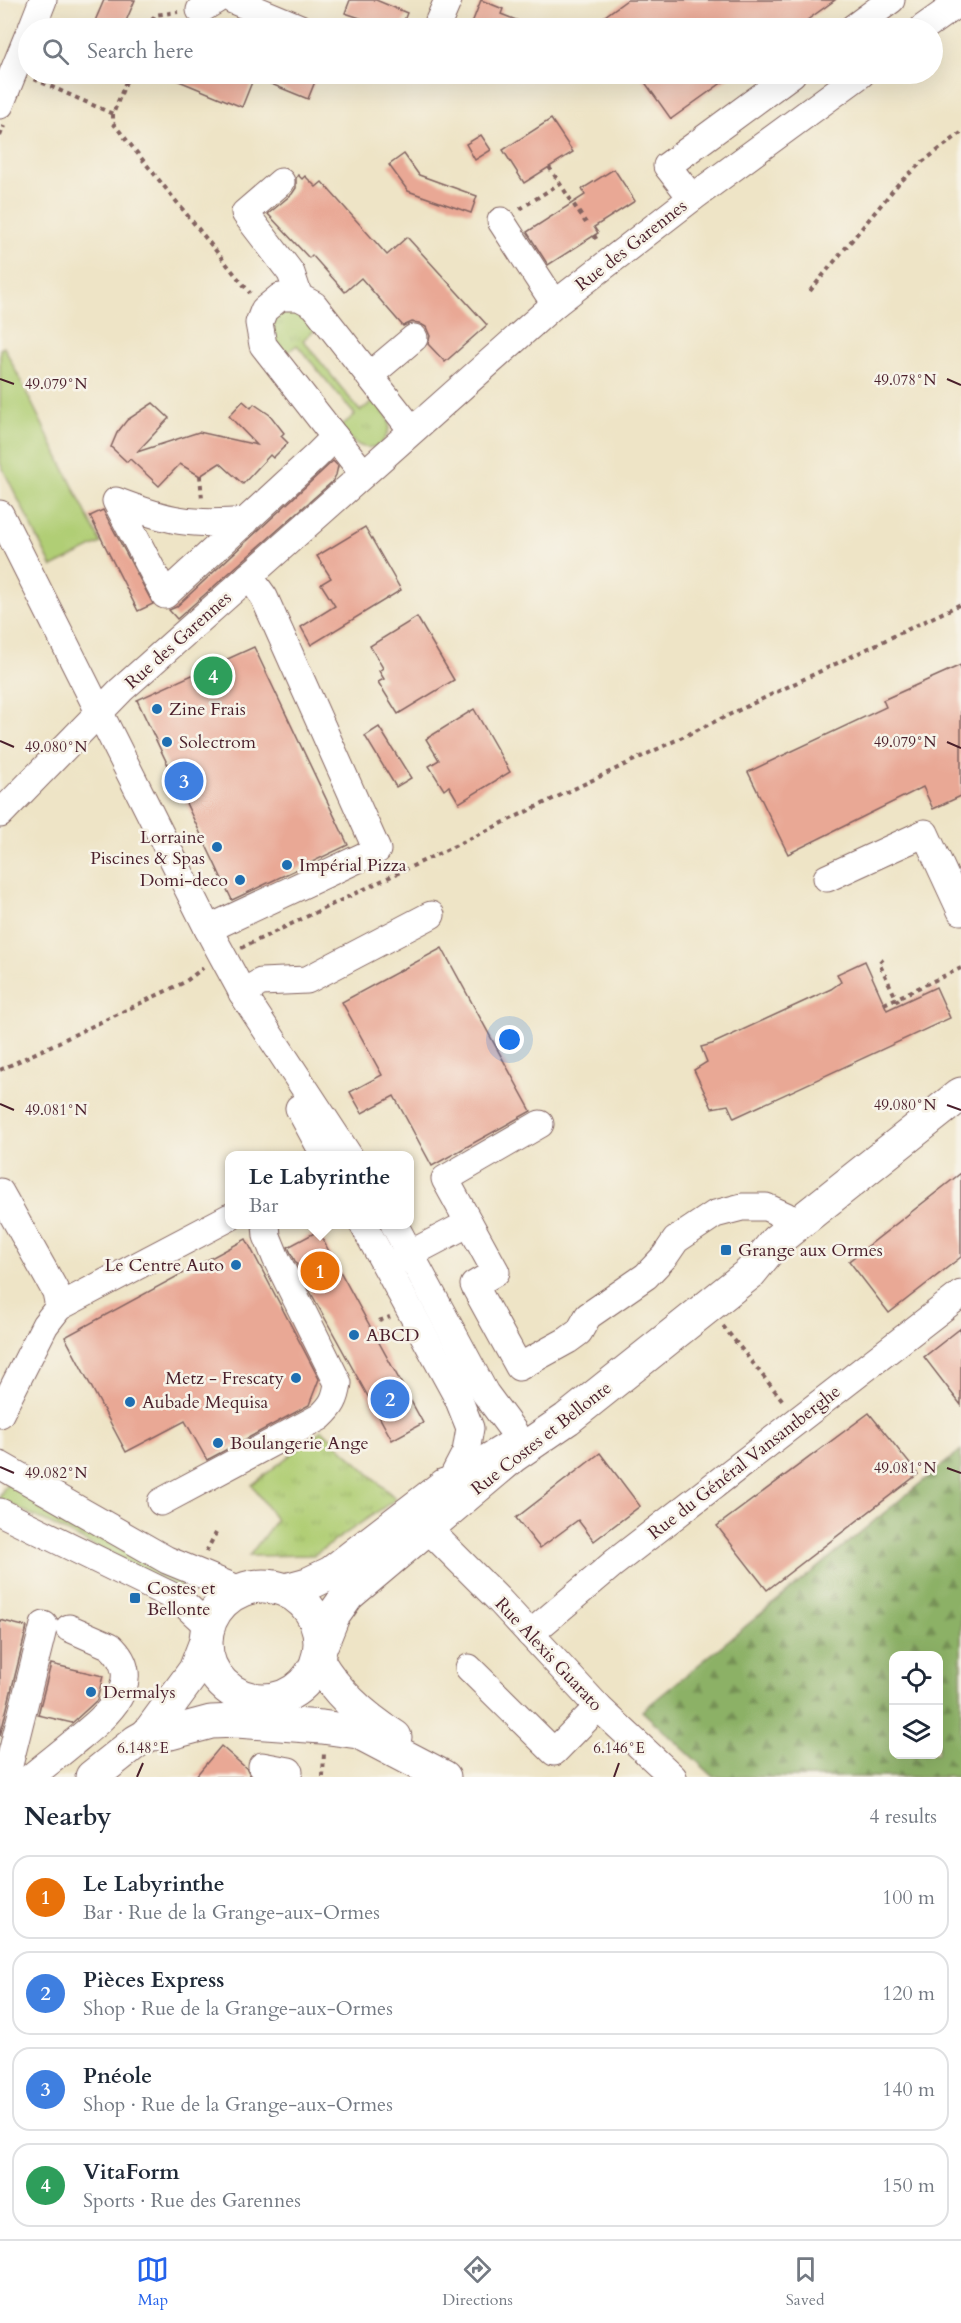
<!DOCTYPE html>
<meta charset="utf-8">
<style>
:root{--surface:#fff;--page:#f2f2f3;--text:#1f2937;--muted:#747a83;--line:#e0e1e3;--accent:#2563eb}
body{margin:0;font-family:Cardo,serif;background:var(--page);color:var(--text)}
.controls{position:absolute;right:18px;bottom:18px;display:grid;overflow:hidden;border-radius:12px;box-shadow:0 6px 24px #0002}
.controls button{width:54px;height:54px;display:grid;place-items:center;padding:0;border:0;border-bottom:2px solid var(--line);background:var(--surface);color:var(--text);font:30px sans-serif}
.you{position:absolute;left:510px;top:1040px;width:21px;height:21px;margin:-15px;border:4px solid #fff;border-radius:50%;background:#1a73e8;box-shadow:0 0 0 9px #1a73e833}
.badge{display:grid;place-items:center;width:39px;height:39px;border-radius:50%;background:var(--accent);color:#fff;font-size:20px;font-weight:700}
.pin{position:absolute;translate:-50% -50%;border:3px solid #fff;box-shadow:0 2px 6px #0006}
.popup{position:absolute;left:225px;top:1151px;width:189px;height:78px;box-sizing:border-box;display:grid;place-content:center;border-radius:12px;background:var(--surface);filter:drop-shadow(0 2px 4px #0005);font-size:20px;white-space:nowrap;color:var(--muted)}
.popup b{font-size:22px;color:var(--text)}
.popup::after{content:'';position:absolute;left:50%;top:100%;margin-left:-12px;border:12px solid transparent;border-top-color:var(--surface)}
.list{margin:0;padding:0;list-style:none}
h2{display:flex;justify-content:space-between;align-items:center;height:78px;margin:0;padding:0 24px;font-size:26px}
h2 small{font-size:20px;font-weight:400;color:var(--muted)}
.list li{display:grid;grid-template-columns:39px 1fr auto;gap:18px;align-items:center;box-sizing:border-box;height:84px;margin:0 12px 12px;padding:0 12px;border:2px solid var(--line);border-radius:18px}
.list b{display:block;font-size:22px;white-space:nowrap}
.list p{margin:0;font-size:20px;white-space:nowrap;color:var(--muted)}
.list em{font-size:20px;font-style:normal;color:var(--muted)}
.icon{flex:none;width:33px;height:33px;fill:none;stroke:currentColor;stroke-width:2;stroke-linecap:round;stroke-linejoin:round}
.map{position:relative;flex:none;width:961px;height:1777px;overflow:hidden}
.search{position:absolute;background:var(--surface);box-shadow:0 6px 24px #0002;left:18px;right:18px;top:18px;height:66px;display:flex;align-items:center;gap:15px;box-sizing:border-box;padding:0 21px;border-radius:33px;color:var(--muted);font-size:22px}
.sheet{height:462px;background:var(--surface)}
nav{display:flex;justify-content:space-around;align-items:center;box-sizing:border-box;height:84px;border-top:2px solid var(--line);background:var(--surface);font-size:16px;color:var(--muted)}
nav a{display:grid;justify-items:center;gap:3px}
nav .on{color:var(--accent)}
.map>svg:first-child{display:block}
.grass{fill:url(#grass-tufts);stroke:#7d7650;stroke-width:1.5}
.forest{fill:url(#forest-firs);stroke:#6b6848;stroke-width:1.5;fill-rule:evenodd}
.pitch{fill:#b0ce75;stroke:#7d7650;stroke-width:1.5}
.building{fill:#e9a895}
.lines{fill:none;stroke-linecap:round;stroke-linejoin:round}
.minor-casing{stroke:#836461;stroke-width:29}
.major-casing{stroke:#836461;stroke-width:35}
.path{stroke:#836461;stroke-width:4;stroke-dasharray:4.5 4.5;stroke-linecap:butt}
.minor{stroke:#fff;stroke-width:27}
.major{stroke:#fff;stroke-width:33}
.ticks{fill:none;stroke:#4a1f2b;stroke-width:2}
.poi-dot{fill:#1f6fb2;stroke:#f7f3e8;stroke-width:2}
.labels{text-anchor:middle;stroke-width:5;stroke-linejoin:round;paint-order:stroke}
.street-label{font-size:18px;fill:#4a1f2b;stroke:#f7f3e8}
.poi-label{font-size:18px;fill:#4a1f2b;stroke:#f7f3e8;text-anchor:start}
.ticks-label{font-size:15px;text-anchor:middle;fill:#4a1f2b;stroke:#f7f3e8;stroke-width:5;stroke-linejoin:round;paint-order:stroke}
</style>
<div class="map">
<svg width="961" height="1777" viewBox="0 0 961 1777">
<defs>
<pattern id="grass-tufts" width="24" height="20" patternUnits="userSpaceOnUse" patternTransform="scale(1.5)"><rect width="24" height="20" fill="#b0ce75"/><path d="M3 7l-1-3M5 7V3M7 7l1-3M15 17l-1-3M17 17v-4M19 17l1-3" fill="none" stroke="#99b065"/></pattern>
<pattern id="forest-firs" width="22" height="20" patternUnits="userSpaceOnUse" patternTransform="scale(1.5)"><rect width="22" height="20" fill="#8cb166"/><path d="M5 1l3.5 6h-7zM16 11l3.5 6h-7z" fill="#748f54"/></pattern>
</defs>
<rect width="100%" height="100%" fill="#f7f3e8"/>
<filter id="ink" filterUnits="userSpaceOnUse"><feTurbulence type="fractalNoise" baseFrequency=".0167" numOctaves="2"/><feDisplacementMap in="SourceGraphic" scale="12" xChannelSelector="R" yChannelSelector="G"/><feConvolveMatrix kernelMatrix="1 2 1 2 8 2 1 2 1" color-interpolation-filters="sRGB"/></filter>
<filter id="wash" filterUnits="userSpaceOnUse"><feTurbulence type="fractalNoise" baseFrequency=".008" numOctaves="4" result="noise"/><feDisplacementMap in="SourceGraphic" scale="24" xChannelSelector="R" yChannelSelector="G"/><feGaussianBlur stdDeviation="1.35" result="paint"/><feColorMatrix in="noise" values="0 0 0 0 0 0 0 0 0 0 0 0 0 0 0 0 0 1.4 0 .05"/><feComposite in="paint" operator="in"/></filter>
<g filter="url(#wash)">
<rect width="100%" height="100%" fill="#eee4c6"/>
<g class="grass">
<path d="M288,307H296L318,327L303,340L360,411L376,399C388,417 397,425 380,445C361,453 352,441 338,428L355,415L297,345L282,357L269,325L274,317Z"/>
<polygon points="322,1430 396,1499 314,1555 249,1556 276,1520 252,1485"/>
<polygon points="8,1482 185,1578 180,1589 0,1499 0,1495"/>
</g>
<path class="forest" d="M961,1450V1777H714L642,1711ZM894,1656H938V1754H894Z"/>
<polygon class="pitch" points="4,347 101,543 52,567 0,463 0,349"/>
<g id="blocks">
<g class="building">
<polygon points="104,0 135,0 123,28 92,28"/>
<polygon points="350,0 376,0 407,13 401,28 390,28 345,13"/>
<polygon points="481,0 503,9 501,14 536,28 470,28"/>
<polygon points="627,0 835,0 796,28 608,28 601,19"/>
<polygon points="162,74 318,74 308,99 254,77 242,107"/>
<polygon points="639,74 734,74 671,119"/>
<polygon points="551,119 573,152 524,183 503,150"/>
<polygon points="481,135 491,150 475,160 466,144"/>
<polygon points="404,154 419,175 477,196 471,213 408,191 389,165"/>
<polygon points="614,169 635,201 594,227 598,233 548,265 527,232 585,195 582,189"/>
<polygon points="298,175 302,179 305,176 316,187 322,182 387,255 407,237 487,325 445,362 428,344 430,336 426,327 419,323 412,322 403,326 361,278 345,292 312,255 309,258 268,214 292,194 296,188 296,178"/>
<polygon points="243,401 251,408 254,404 270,415 284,433 281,436 288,443 273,458 270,455 243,484 220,463 200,476 180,464 159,486 130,459 127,462 111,447 117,433 127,420 153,403 169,418 137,452 199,432 257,445 229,416"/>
<polygon points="333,461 338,466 336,475 332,482 177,619 169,610 176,607"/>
<polygon points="103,510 153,604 138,611 90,516"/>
<polygon points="365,527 401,590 311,645 301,627 335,606 321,584 331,578 317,556"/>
<polygon points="417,617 454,680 398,714 378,682 384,679 379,671 383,668 370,646"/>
<polygon points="254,647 348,845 232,900 137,700"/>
<polygon points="961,665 961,796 933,809 923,787 788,854 748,772 886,707 883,700"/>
<polygon points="474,709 510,772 459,803 449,786 444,790 429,766 439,760 426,739"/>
<polygon points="379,727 411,778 396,787 365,736"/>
<polygon points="442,948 531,1111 432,1166 394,1096 362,1113 350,1092 382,1075 342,1002"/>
<polygon points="865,961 887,1010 936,987 950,1018 734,1118 728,1105 712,1108 694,1070 707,1062 701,1047 712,1044 831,989 841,982 837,974"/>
<polygon points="961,1173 961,1257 889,1313 849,1261"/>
<polygon points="318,1231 423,1423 392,1440 311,1293 288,1247"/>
<polygon points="246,1239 319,1379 309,1405 207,1460 185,1421 126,1452 65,1337"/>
<polygon points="961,1328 961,1405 924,1357"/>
<polygon points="869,1413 918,1474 767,1590 717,1526"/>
<polygon points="600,1453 640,1506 594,1541 578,1520 540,1548 516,1518"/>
<polygon points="0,1620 27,1627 0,1736"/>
<polygon points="51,1664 103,1676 97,1700 72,1723 38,1715"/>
<polygon points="221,1746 247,1769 251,1777 195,1777"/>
</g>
</g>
</g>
<g filter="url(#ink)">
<use href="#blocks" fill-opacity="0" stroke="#836461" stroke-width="1.5"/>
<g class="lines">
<defs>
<g id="minor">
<polyline points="233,0 300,28"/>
<polyline points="200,10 216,0"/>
<polyline points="32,28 43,0"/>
<polyline points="436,28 448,0"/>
<polyline points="853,28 891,0"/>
<polyline points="923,28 961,1"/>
<polyline points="0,105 28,36"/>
<polyline points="281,182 245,213 291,273 299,297"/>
<polyline points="692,198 667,166 792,74"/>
<polyline points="501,221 555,304"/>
<polyline points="369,376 414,338"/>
<polyline points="363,473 263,345 259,323 264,310 280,297 299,297 314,305 412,430"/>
<polyline points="0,514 208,929 246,999 349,1156"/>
<path d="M246,521C191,526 168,521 116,501L165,595L316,456L335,437"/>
<polyline points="0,814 121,690 555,304 692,198 861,74"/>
<polyline points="827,878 925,833 961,911"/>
<polyline points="208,929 377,850 264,597 249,576"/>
<polyline points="242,993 261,982 307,980 431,915"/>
<polyline points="299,1108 325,1156"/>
<polyline points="540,1124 445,1179 496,1272 474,1285 519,1367 568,1340 579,1332 588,1316 646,1276 665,1256 676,1240 715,1214 742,1207 766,1207 786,1216 794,1227"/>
<polyline points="0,1192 56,1292 59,1307"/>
<polyline points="363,1224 458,1398 470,1428 466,1452 452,1479"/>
<polyline points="394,1224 485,1393 514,1432 513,1456"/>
<polyline points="395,1262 469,1223"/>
<polyline points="0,1414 45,1325 59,1307 230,1217"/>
<polyline points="0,1465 167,1560 240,1590"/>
<polyline points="452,1479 510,1444"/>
<path d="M161,1502L320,1417C332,1406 336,1399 338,1383L276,1258L267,1236L266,1224"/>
<polyline points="0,1512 180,1600 208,1626"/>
<polyline points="427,1528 497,1598 598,1707 673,1777"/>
<polyline points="530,1634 614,1563 961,1294"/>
<polyline points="469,1668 554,1752 598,1707"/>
<polyline points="262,1766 289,1771 285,1777"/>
<polyline points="0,1775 8,1769 44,1625"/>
<path d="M31,1777C45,1765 60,1754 74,1742C102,1719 150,1683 110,1646L69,1628"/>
</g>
<g id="major">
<circle cx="263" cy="1643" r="57"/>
<polyline points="286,1590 308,1584 331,1573 445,1485"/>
<polyline points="321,1646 333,1616 348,1595 513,1456 567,1419 750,1273 776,1241 961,1094"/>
<path d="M318,1661C336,1692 365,1718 395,1737"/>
<polyline points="148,1734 170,1733 211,1722 237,1721 322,1727 358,1732 444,1777"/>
<polyline points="148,1734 195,1670 205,1644"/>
<polyline points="92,1777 137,1741 167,1724"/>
</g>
</defs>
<use href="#minor" class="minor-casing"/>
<use href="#major" class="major-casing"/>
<g class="path">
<polyline points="148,28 155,15 178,12"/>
<polyline points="34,79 113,114 129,74"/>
<polyline points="113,114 113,123 250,293"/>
<polyline points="0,136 4,126"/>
<polyline points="549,167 586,223"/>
<polyline points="520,209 559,184"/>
<polyline points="594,235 598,242"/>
<polyline points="810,291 899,183 921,163 961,133"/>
<polyline points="200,475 202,499"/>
<polyline points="241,948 961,604"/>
<polyline points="883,959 879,963 899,1004"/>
<polyline points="884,1004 961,968"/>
<polyline points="0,1070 185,982 203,968"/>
<polyline points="379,1321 390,1317"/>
<polyline points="723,1326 784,1402"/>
<polyline points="206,1552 216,1533"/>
<polyline points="323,1777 324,1752"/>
</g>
<use href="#minor" class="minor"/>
<use href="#major" class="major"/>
</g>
</g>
<path class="ticks" d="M0,379L14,384M947,379L961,385M0,741L14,747M947,742L961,748M0,1104L14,1110M947,1105L961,1110M0,1467L14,1473M947,1468L961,1473M137,1777L143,1763M614,1777L619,1763"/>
<g class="poi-dot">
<circle cx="157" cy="709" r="6"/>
<circle cx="167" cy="742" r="6"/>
<circle cx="217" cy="847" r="6"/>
<circle cx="287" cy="865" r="6"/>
<circle cx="240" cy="880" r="6"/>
<rect x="720" y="1244" width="12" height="12" rx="3"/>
<circle cx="236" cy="1265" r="6"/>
<circle cx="354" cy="1335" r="6"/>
<circle cx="296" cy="1378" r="6"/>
<circle cx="130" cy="1402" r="6"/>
<circle cx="218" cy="1443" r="6"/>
<rect x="129" y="1592" width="12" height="12" rx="3"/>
<circle cx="91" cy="1692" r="6"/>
</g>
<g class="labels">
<g class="street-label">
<text transform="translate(631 245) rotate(-38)" y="6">Rue des Garennes</text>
<text transform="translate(178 640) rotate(-42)" y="6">Rue des Garennes</text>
<text transform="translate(541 1438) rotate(-38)" y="6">Rue Costes et Bellonte</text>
<text transform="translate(744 1462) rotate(-38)" y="6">Rue du Général Vansantberghe</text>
<text transform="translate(549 1654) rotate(47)" y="6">Rue Alexis Guarato</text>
</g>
<g class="poi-label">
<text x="169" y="715">Zine Frais</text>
<text x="179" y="748">Solectrom</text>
<text x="205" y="843" text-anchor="end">Lorraine<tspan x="205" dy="21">Piscines &amp; Spas</tspan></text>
<text x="299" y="871">Impérial Pizza</text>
<text x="228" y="886" text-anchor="end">Domi-deco</text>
<text x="738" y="1256">Grange aux Ormes</text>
<text x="224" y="1271" text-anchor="end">Le Centre Auto</text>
<text x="366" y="1341">ABCD</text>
<text x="284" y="1384" text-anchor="end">Metz - Frescaty</text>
<text x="142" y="1408">Aubade Mequisa</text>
<text x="230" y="1449">Boulangerie Ange</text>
<text x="147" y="1594">Costes et<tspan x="147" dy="21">Bellonte</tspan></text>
<text x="103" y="1698">Dermalys</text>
</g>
</g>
<g class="ticks-label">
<text x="905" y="385">49.078°N</text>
<text x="56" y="389">49.079°N</text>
<text x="905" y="747">49.079°N</text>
<text x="56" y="752">49.080°N</text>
<text x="905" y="1110">49.080°N</text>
<text x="56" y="1115">49.081°N</text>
<text x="905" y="1473">49.081°N</text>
<text x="56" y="1478">49.082°N</text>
<text x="143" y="1753">6.148°E</text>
<text x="619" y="1753">6.146°E</text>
</g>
</svg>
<div class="controls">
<button><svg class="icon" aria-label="locate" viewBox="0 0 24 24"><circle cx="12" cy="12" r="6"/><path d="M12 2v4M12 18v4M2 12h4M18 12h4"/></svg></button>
<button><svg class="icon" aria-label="layers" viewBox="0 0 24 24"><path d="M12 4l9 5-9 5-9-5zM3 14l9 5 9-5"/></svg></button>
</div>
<div class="you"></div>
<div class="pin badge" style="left:320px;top:1271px;background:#e8710a">1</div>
<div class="popup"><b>Le Labyrinthe</b>Bar</div>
<div class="pin badge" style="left:390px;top:1399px;background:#3f7fe0">2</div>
<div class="pin badge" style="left:184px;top:781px;background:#3f7fe0">3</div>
<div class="pin badge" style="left:213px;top:676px;background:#2e9e5b">4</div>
<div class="search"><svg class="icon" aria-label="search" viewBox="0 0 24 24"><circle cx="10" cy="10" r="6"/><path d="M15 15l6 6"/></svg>Search here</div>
</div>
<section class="sheet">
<h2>Nearby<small>4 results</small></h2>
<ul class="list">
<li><span class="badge" style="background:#e8710a">1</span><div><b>Le Labyrinthe</b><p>Bar · Rue de la Grange-aux-Ormes</p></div><em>100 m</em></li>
<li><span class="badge" style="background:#3f7fe0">2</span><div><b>Pièces Express</b><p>Shop · Rue de la Grange-aux-Ormes</p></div><em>120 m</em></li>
<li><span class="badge" style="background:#3f7fe0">3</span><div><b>Pnéole</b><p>Shop · Rue de la Grange-aux-Ormes</p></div><em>140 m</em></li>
<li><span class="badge" style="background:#2e9e5b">4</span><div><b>VitaForm</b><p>Sports · Rue des Garennes</p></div><em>150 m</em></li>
</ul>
</section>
<nav>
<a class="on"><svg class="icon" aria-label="map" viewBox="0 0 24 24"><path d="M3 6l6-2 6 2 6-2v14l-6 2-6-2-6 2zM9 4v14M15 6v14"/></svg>Map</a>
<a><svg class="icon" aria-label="directions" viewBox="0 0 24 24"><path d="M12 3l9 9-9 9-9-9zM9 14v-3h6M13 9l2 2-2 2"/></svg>Directions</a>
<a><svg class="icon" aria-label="saved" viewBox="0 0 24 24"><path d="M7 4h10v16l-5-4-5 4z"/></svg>Saved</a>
</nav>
